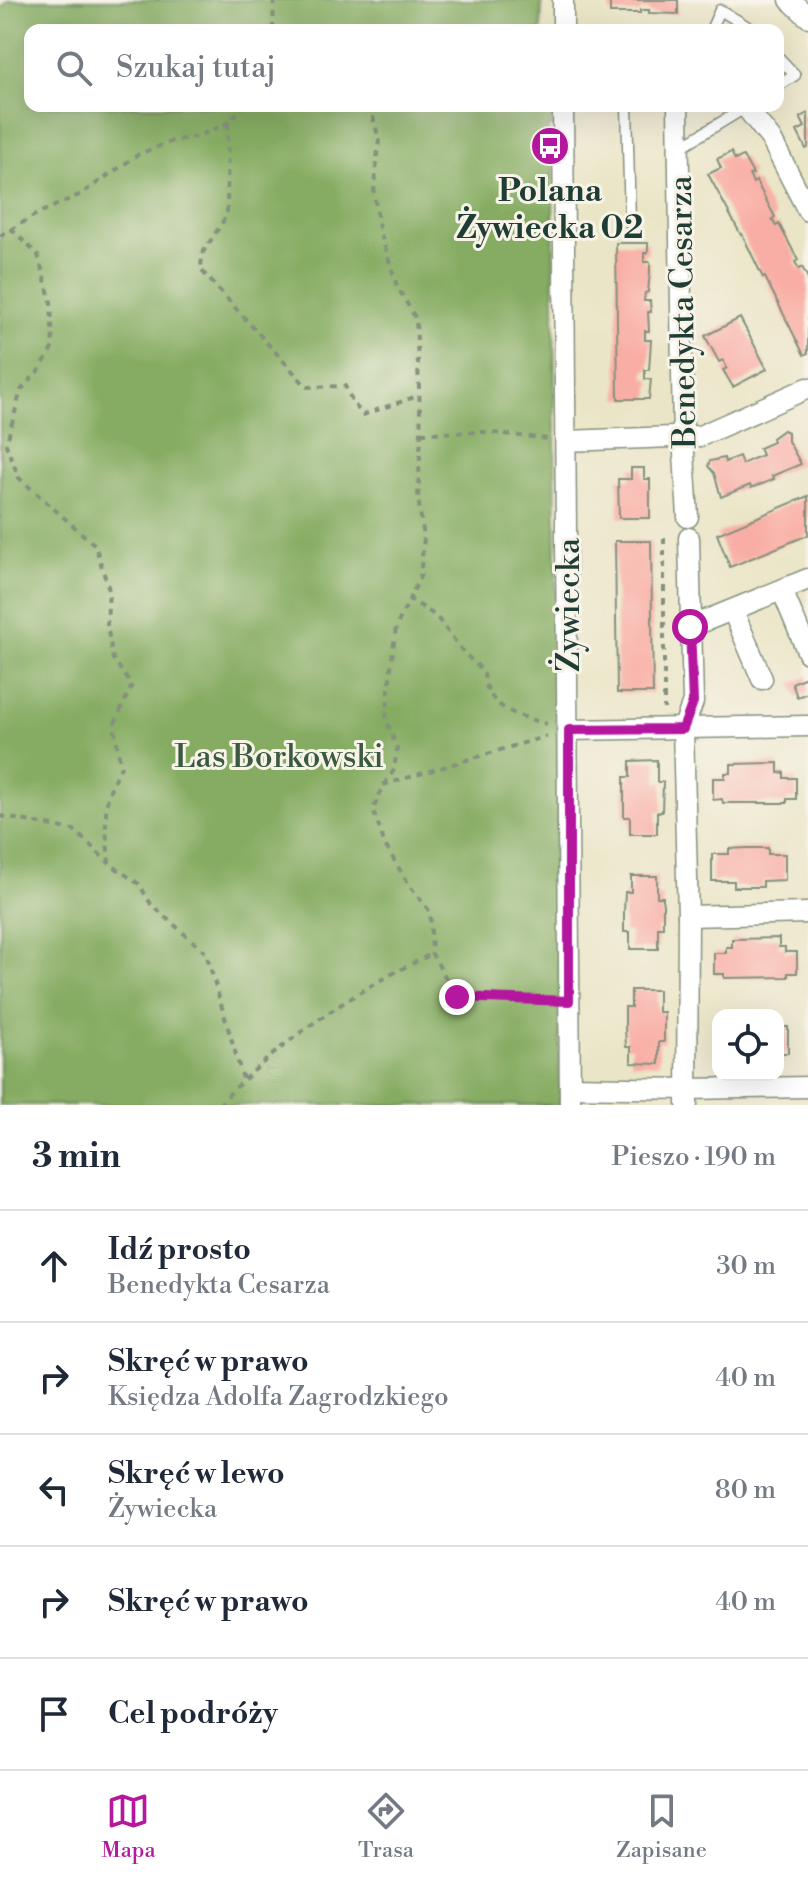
<!DOCTYPE html>
<html lang="pl">
<meta charset="utf-8">
<style>
:root{--surface:#fff;--page:#f6f6f7;--text:#1f2937;--muted:#747a83;--line:#e0e1e3;--accent:#b5179e}
body{margin:0;font-family:"Libre Bodoni",serif;background:var(--page);color:var(--text)}
.controls{position:absolute;right:24px;bottom:24px;display:grid;overflow:hidden;border-radius:16px;box-shadow:0 8px 32px #0002}
.controls button{width:72px;height:72px;display:grid;place-items:center;padding:0;border:0;border-bottom:2px solid var(--line);background:var(--surface);color:var(--text);font:40px sans-serif}
.stop{position:absolute;width:24px;height:24px;margin:-18px;border:6px solid #b5179e;border-radius:50%;background:#fff}
.stop.end{background:#b5179e;border-color:#fff;box-shadow:0 2px 8px #0008}
.list{margin:0;padding:0;list-style:none}
h2{display:flex;justify-content:space-between;align-items:center;height:104px;margin:0;padding:0 32px;font-size:34px}
h2 small{font-size:26px;font-weight:400;color:var(--muted)}
.list li{display:grid;grid-template-columns:52px 1fr auto;gap:24px;align-items:center;box-sizing:border-box;height:112px;padding:0 32px;border-top:2px solid var(--line)}
.list b{display:block;font-size:30px;white-space:nowrap}
.list p{margin:0;font-size:26px;white-space:nowrap;color:var(--muted)}
.list em{font-size:26px;font-style:normal;color:var(--muted)}
.icon{flex:none;width:44px;height:44px;fill:none;stroke:currentColor;stroke-width:2;stroke-linecap:round;stroke-linejoin:round}
.map{position:relative;flex:none;width:808px;height:1105px;overflow:hidden}
.search{position:absolute;background:var(--surface);box-shadow:0 8px 32px #0002;left:24px;right:24px;top:24px;height:88px;display:flex;align-items:center;gap:20px;box-sizing:border-box;padding:0 28px;border-radius:16px;color:var(--muted);font-size:30px}
.sheet{height:664px;background:var(--surface)}
nav{display:flex;justify-content:space-around;align-items:center;box-sizing:border-box;height:112px;border-top:2px solid var(--line);background:var(--surface);font-size:22px;color:var(--muted)}
nav a{display:grid;justify-items:center;gap:4px}
nav .on{color:var(--accent)}
.map>svg:first-child{display:block}
.forest{fill:#85ac62;stroke:#52744b;stroke-width:2}
.building{fill:#f9aea5}
.lines{fill:none;stroke-linecap:round;stroke-linejoin:round}
.service-casing{stroke:#85917e;stroke-width:13}
.minor-casing{stroke:#85917e;stroke-width:23}
.path{stroke:#85917e;stroke-width:4;stroke-dasharray:6 6;stroke-linecap:butt}
.service{stroke:#fff;stroke-width:10}
.minor{stroke:#fff;stroke-width:20}
.route{stroke:#b5179e;stroke-width:10}
.labels{text-anchor:middle;stroke-width:6;stroke-linejoin:round;paint-order:stroke}
.poi-label{font-size:32px;font-weight:bold;fill:#1f3d34;stroke:#f7f3e8}
.street-label{font-size:32px;fill:#1f3d34;stroke:#f7f3e8}
.park-label{font-size:32px;fill:#3a5940;stroke:#f7f3e8}
</style>
<div class="map">
<svg width="808" height="1105" viewBox="0 0 808 1105">
<rect width="100%" height="100%" fill="#f7f3e8"/>
<filter id="ink" filterUnits="userSpaceOnUse"><feTurbulence type="fractalNoise" baseFrequency=".0125" numOctaves="2"/><feDisplacementMap in="SourceGraphic" scale="16" xChannelSelector="R" yChannelSelector="G"/><feConvolveMatrix kernelMatrix="1 2 1 2 8 2 1 2 1" color-interpolation-filters="sRGB"/></filter>
<filter id="wash" filterUnits="userSpaceOnUse"><feTurbulence type="fractalNoise" baseFrequency=".006" numOctaves="4" result="noise"/><feDisplacementMap in="SourceGraphic" scale="32" xChannelSelector="R" yChannelSelector="G"/><feGaussianBlur stdDeviation="1.8" result="paint"/><feColorMatrix in="noise" values="0 0 0 0 0 0 0 0 0 0 0 0 0 0 0 0 0 1.4 0 .05"/><feComposite in="paint" operator="in"/></filter>
<g filter="url(#wash)">
<rect width="100%" height="100%" fill="#ebe5c7"/>
<polygon class="forest" points="8,0 542,0 541,30 30,30 30,106 552,106 552,127 548,127 549,155 553,156 560,1105 0,1105 0,10"/>
<g id="blocks">
<g class="building">
<polygon points="610,0 678,0 678,14 649,13 649,10 640,10 640,13 610,13"/>
<polygon points="808,113 808,148 806,149 797,131 805,127 800,117"/>
<polygon points="731,152 735,160 743,156 753,174 749,175 753,183 756,181 775,217 772,219 776,226 779,224 798,260 795,262 799,269 802,267 808,278 808,353 804,355 765,277 763,278 742,234 741,235 708,174 721,168 717,159"/>
<polygon points="616,243 648,243 648,253 644,253 644,262 650,262 650,272 648,292 645,293 644,301 650,301 651,312 648,312 649,331 645,331 645,340 651,340 649,370 645,370 645,379 651,379 649,399 618,399"/>
<polygon points="740,318 767,369 733,387 723,370 727,368 723,360 719,362 705,336"/>
<polygon points="783,430 788,432 788,441 801,464 772,476 774,479 762,484 751,488 750,485 721,497 714,473 708,466 710,461 724,458 725,462 739,456 742,464 762,455 759,448 773,442 772,438"/>
<polygon points="631,468 644,468 644,479 650,479 650,518 619,518 618,479 631,479"/>
<polygon points="808,496 808,535 730,567 717,534"/>
<polygon points="615,541 651,541 653,693 617,693"/>
<polygon points="808,676 808,693 797,697 792,683"/>
<polygon points="657,760 657,782 663,782 662,812 657,812 657,834 630,834 630,817 624,817 624,777 630,777 630,761"/>
<polygon points="778,763 778,773 784,772 784,778 796,778 796,799 787,799 787,803 723,803 722,799 713,800 713,778 725,778 725,773 731,773 731,764"/>
<polygon points="747,848 768,848 768,854 785,854 785,880 763,881 763,887 734,887 734,881 712,881 712,854 729,854 729,849"/>
<polygon points="631,876 657,876 657,897 663,897 663,927 658,927 658,949 630,949 630,932 624,932 624,912 625,892 631,892"/>
<polygon points="779,938 779,947 785,947 785,952 797,952 797,973 788,973 788,977 724,978 724,974 714,974 714,953 726,953 726,947 732,947 732,939"/>
<polygon points="631,990 658,990 658,1012 664,1012 664,1042 659,1042 659,1064 631,1063 631,1047 626,1047 625,1027 625,1007 631,1007"/>
<rect x="778" y="1027" width="10" height="26"/>
</g>
</g>
</g>
<g filter="url(#ink)">
<use href="#blocks" fill-opacity="0" stroke="#85917e" stroke-width="2"/>
<g class="lines">
<defs>
<g id="service">
<polyline points="711,30 720,10 753,30"/>
<polyline points="778,57 795,75 778,86"/>
<polyline points="627,106 630,223"/>
<polyline points="679,148 748,106"/>
</g>
<g id="minor">
<polyline points="790,0 808,17"/>
<polyline points="563,30 563,0"/>
<polyline points="563,106 570,1105"/>
<polyline points="678,106 683,438 688,517"/>
<polyline points="745,106 771,139 808,211"/>
<polyline points="566,441 700,436 808,388"/>
<polyline points="782,590 808,653"/>
<polyline points="733,611 762,679"/>
<polyline points="690,627 808,579"/>
<polyline points="569,730 808,726"/>
<polyline points="688,916 808,913"/>
<polyline points="570,1087 687,1089 808,1087"/>
<polyline points="687,1105 688,916 683,729 693,702 689,538"/>
</g>
</defs>
<use href="#service" class="service-casing"/>
<use href="#minor" class="minor-casing"/>
<g class="path">
<polyline points="273,30 274,0"/>
<polyline points="367,106 371,110 379,139 374,192 379,228 397,286 416,319 421,433 418,498 424,538 420,577 396,627 392,658 386,719 397,748 394,770 383,786 373,810 385,845 409,885 430,912 432,954 457,997 551,1000"/>
<polyline points="228,123 227,215 202,254 201,270 307,387 345,386 353,403 363,415 417,396"/>
<path d="M11,229L38,255L51,302L53,347L40,369L21,390L6,445L19,478L95,545L109,590L107,625L113,659L132,685L114,725L121,767C100,800 106,825 109,863L139,884L151,904L206,953L243,1079"/>
<polyline points="0,236 37,214 81,194 139,154 175,140 196,137 228,123 244,106"/>
<polyline points="421,433 485,432 548,439"/>
<polyline points="664,538 664,709"/>
<path d="M408,598L436,616L464,653L484,672C486,709 516,715 547,724"/>
<polyline points="383,785 547,736"/>
<polyline points="0,816 74,830 108,862"/>
<path d="M219,1105C273,1046 359,987 432,954"/>
</g>
<use href="#service" class="service"/>
<use href="#minor" class="minor"/>
</g>
</g>
<g class="lines" filter="url(#ink)">
<polyline class="route" points="457,997 569,1001 569,730 683,729 693,702 690,627"/>
</g>
<defs>
<symbol id="bus-disc" viewBox="-11 -11 22 22"><circle r="9.5" fill="#b5179e" stroke="#f7f3e8"/><path d="M-5-6H5V4H4V6H2V4H-2V6H-4V4H-5ZM-3.5-4V0h7V-4ZM-3.5 1.2v1.5H-2V1.2ZM2 1.2v1.5H3.5V1.2Z" fill="#fff"/></symbol>
</defs>
<g fill-rule="evenodd">
<use href="#bus-disc" x="528" y="124" width="44" height="44"/>
</g>
<g class="labels">
<g class="poi-label">
<text x="550" y="201">Polana<tspan x="550" dy="37">Żywiecka 02</tspan></text>
</g>
<g class="street-label">
<text transform="translate(682 312) rotate(-91)" y="11">Benedykta Cesarza</text>
<text transform="translate(568 605) rotate(-90)" y="11">Żywiecka</text>
</g>
<g class="park-label">
<text x="279" y="767">Las Borkowski</text>
</g>
</g>
</svg>
<div class="controls">
<button><svg class="icon" aria-label="locate" viewBox="0 0 24 24"><circle cx="12" cy="12" r="6"/><path d="M12 2v4M12 18v4M2 12h4M18 12h4"/></svg></button>
</div>
<div class="stop" style="left:690px;top:627px"></div>
<div class="stop end" style="left:457px;top:997px"></div>
<div class="search"><svg class="icon" aria-label="search" viewBox="0 0 24 24"><circle cx="10" cy="10" r="6"/><path d="M15 15l6 6"/></svg>Szukaj tutaj</div>
</div>
<section class="sheet">
<h2>3 min<small>Pieszo · 190 m</small></h2>
<ul class="list">
<li><svg class="icon" aria-label="ahead" viewBox="0 0 24 24"><path d="M12 20V5M6 11l6-6 6 6"/></svg><div><b>Idź prosto</b><p>Benedykta Cesarza</p></div><em>30 m</em></li>
<li><svg class="icon" aria-label="right" viewBox="0 0 24 24"><path d="M7 20v-9h11M14 6l5 5-5 5"/></svg><div><b>Skręć w prawo</b><p>Księdza Adolfa Zagrodzkiego</p></div><em>40 m</em></li>
<li><svg class="icon" aria-label="left" viewBox="0 0 24 24"><path d="M17 20v-9H6M10 6l-5 5 5 5"/></svg><div><b>Skręć w lewo</b><p>Żywiecka</p></div><em>80 m</em></li>
<li><svg class="icon" aria-label="right" viewBox="0 0 24 24"><path d="M7 20v-9h11M14 6l5 5-5 5"/></svg><div><b>Skręć w prawo</b></div><em>40 m</em></li>
<li><svg class="icon" aria-label="arrive" viewBox="0 0 24 24"><path d="M6 21V4h12l-3 4 3 4H6"/></svg><div><b>Cel podróży</b></div></li>
</ul>
</section>
<nav>
<a class="on"><svg class="icon" aria-label="map" viewBox="0 0 24 24"><path d="M3 6l6-2 6 2 6-2v14l-6 2-6-2-6 2zM9 4v14M15 6v14"/></svg>Mapa</a>
<a><svg class="icon" aria-label="directions" viewBox="0 0 24 24"><path d="M12 3l9 9-9 9-9-9zM9 14v-3h6M13 9l2 2-2 2"/></svg>Trasa</a>
<a><svg class="icon" aria-label="saved" viewBox="0 0 24 24"><path d="M7 4h10v16l-5-4-5 4z"/></svg>Zapisane</a>
</nav>
